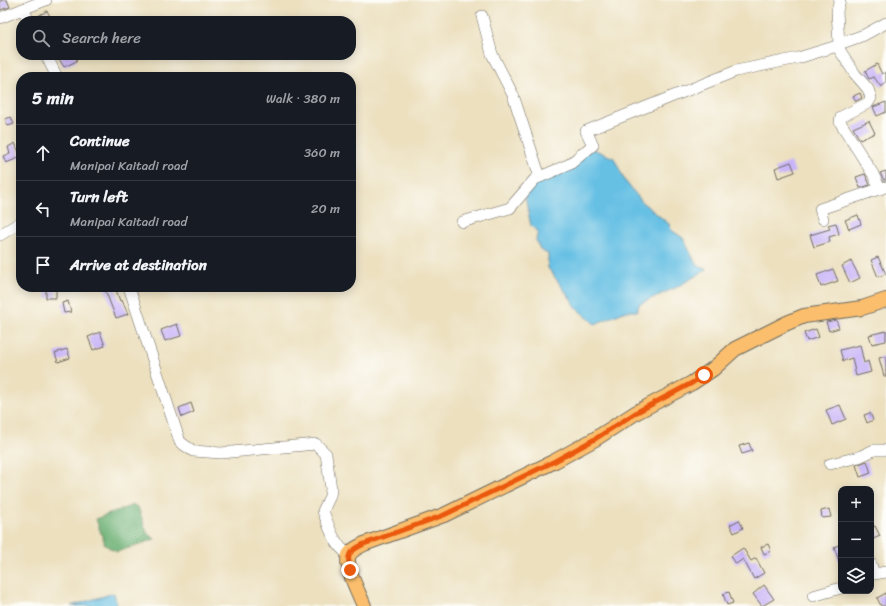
<!DOCTYPE html>
<meta charset="utf-8">
<style>
:root{--surface:#171b24;--page:#20242c;--text:#f1f3f6;--muted:#9ea1a6;--line:#363941}
body{margin:0;font-family:Sriracha,sans-serif;background:var(--page);color:var(--text)}
.controls{position:absolute;right:12px;bottom:12px;display:grid;overflow:hidden;border-radius:8px;box-shadow:0 2px 10px #0003}
.controls button{width:36px;height:36px;display:grid;place-items:center;padding:0;border:0;border-bottom:1px solid var(--line);background:var(--surface);color:var(--text);font:20px sans-serif}
.stop{position:absolute;width:12px;height:12px;margin:-9px;border:3px solid #ea580c;border-radius:50%;background:#fff}
.stop.end{background:#ea580c;border-color:#fff;box-shadow:0 1px 4px #0008}
.list{margin:0;padding:0;list-style:none}
h2{display:flex;justify-content:space-between;align-items:center;height:52px;margin:0;padding:0 16px;font-size:17px}
h2 small{font-size:13px;font-weight:400;color:var(--muted)}
.list li{display:grid;grid-template-columns:26px 1fr auto;gap:12px;align-items:center;box-sizing:border-box;height:56px;padding:0 16px;border-top:1px solid var(--line)}
.list b{display:block;font-size:15px;white-space:nowrap}
.list p{margin:0;font-size:13px;white-space:nowrap;color:var(--muted)}
.list em{font-size:13px;font-style:normal;color:var(--muted)}
.icon{flex:none;width:22px;height:22px;fill:none;stroke:currentColor;stroke-width:2;stroke-linecap:round;stroke-linejoin:round}
.map{position:relative;flex:none;width:886px;height:606px;overflow:hidden}
.search{position:absolute;background:var(--surface);box-shadow:0 2px 10px #0003;left:16px;top:16px;width:340px;height:44px;display:flex;align-items:center;gap:10px;box-sizing:border-box;padding:0 14px;border-radius:16px;color:var(--muted);font-size:15px}
.panel{position:absolute;background:var(--surface);box-shadow:0 2px 10px #0003;left:16px;top:72px;width:340px;height:220px;border-radius:16px}
.map>svg:first-child{display:block}
.forest{fill:#6cb073;stroke:#4c6e4f}
.water{fill:#66c0e4;stroke:#487688}
.building{fill:#c8b4f8}
.lines{fill:none;stroke-linecap:round;stroke-linejoin:round}
.minor-casing{stroke:#6f6a5f;stroke-width:12}
.major-casing{stroke:#6f6a5f;stroke-width:16}
.minor{stroke:#fff;stroke-width:11}
.major{stroke:#fabe6d;stroke-width:14}
.route{stroke:#ea580c;stroke-width:5}
</style>
<div class="map">
<svg width="886" height="606" viewBox="0 0 886 606">
<rect width="100%" height="100%" fill="#fdfcf7"/>
<filter id="ink" filterUnits="userSpaceOnUse"><feTurbulence type="fractalNoise" baseFrequency=".025" numOctaves="2"/><feDisplacementMap in="SourceGraphic" scale="8" xChannelSelector="R" yChannelSelector="G"/><feConvolveMatrix kernelMatrix="1 2 1 2 8 2 1 2 1" color-interpolation-filters="sRGB"/></filter>
<filter id="wash" filterUnits="userSpaceOnUse"><feTurbulence type="fractalNoise" baseFrequency=".012" numOctaves="4" result="noise"/><feDisplacementMap in="SourceGraphic" scale="16" xChannelSelector="R" yChannelSelector="G"/><feGaussianBlur stdDeviation="0.9" result="paint"/><feColorMatrix in="noise" values="0 0 0 0 0 0 0 0 0 0 0 0 0 0 0 0 0 1.4 0 .05"/><feComposite in="paint" operator="in"/></filter>
<g filter="url(#wash)">
<rect width="100%" height="100%" fill="#ece0bf"/>
<polygon class="forest" points="133,505 138,507 147,533 155,539 117,552 105,545 96,519"/>
<g class="water">
<polygon points="593,149 614,158 625,181 643,203 669,224 671,230 683,238 695,262 706,270 675,288 639,304 637,311 626,311 595,324 576,308 571,299 548,268 548,254 540,250 536,240 538,231 531,226 525,196 536,181"/>
<polygon points="114,593 117,606 71,606"/>
</g>
<g id="blocks">
<g class="building">
<polygon points="3,0 7,0 10,7 0,10 0,1"/>
<polygon points="47,11 53,21 38,21 36,17"/>
<polygon points="66,55 74,55 77,61 64,67 59,59"/>
<polygon points="877,64 882,74 886,72 886,83 881,87 874,77 869,79 865,71"/>
<polygon points="860,93 862,98 856,101 853,96"/>
<polygon points="886,102 886,112 877,116 873,107"/>
<polygon points="11,117 14,124 8,126 5,119"/>
<polygon points="869,121 875,133 860,140 853,128"/>
<polygon points="15,143 21,157 6,163 3,156 10,154 8,147"/>
<polygon points="791,162 795,172 778,178 775,168"/>
<polygon points="886,171 886,180 884,180 880,173"/>
<polygon points="865,174 870,185 860,188 856,177"/>
<polygon points="858,215 861,224 849,229 845,220"/>
<polygon points="836,223 839,234 829,237 830,242 814,247 810,235 830,229 828,225"/>
<polygon points="878,257 886,274 878,277 871,260"/>
<polygon points="851,261 860,278 850,283 842,266"/>
<polygon points="833,269 838,281 821,287 817,275"/>
<rect x="46" y="287" width="10" height="11"/>
<polygon points="104,287 115,287 120,301 122,300 128,314 116,318"/>
<polygon points="68,301 71,312 64,313 62,303"/>
<polygon points="836,320 839,328 829,331 826,322"/>
<polygon points="177,324 181,336 165,341 161,330"/>
<polygon points="816,329 819,337 807,341 804,333"/>
<polygon points="886,331 886,341 872,344 869,335"/>
<polygon points="100,332 105,346 93,350 88,337"/>
<polygon points="860,345 864,363 868,361 871,372 856,376 852,358 843,361 840,350"/>
<polygon points="67,349 70,358 58,362 55,353"/>
<polygon points="886,356 886,376 884,376 879,358"/>
<polygon points="191,403 194,412 182,417 179,408"/>
<polygon points="840,405 846,419 832,425 826,410"/>
<polygon points="870,413 873,420 867,423 864,415"/>
<polygon points="749,443 752,451 742,454 739,446"/>
<polygon points="867,461 871,473 860,477 856,465"/>
<polygon points="829,509 831,517 822,518 821,511"/>
<polygon points="739,520 743,528 734,533 730,525"/>
<polygon points="875,526 880,536 871,540 871,527"/>
<polygon points="768,544 771,551 764,554 761,547"/>
<polygon points="841,544 841,564 840,564 834,547"/>
<polygon points="743,548 751,561 756,558 764,573 754,579 743,559 736,564 731,556"/>
<polygon points="764,585 774,599 762,606 753,594"/>
<polygon points="729,592 733,603 727,605 723,594"/>
<polygon points="886,593 886,606 881,606 877,598"/>
</g>
</g>
</g>
<g filter="url(#ink)">
<use href="#blocks" fill-opacity="0" stroke="#6f6a5f" stroke-width="1"/>
<g class="lines">
<defs>
<g id="minor">
<polyline points="23,9 29,21"/>
<polyline points="0,18 46,0"/>
<polyline points="839,44 864,35 886,23"/>
<polyline points="837,46 855,74 868,89 871,98 868,103 841,117 840,122 873,174 880,189"/>
<polyline points="46,55 57,77"/>
<polyline points="540,177 570,164 593,145 586,131 736,71 798,58 837,46 839,44 837,11 840,0"/>
<polyline points="823,219 820,209 885,187"/>
<polyline points="462,222 510,208 535,179 540,177 513,95 492,54 482,16"/>
<polyline points="0,235 21,222"/>
<path d="M129,287L180,442L193,451L221,453L316,444L326,454L331,489L330,496L323,511C329,527 334,545 349,555"/>
<polyline points="830,464 859,457 874,450 886,450"/>
<polyline points="871,564 874,574 886,572"/>
<polyline points="813,596 841,588"/>
</g>
<path id="major" d="M364,606C360,595 344,566 349,555C352,549 359,547 364,544L444,515L555,461L595,439L637,412L692,383L713,369L735,349L787,323L804,316L862,308L886,300"/>
</defs>
<use href="#minor" class="minor-casing"/>
<use href="#major" class="major-casing"/>
<use href="#minor" class="minor"/>
<use href="#major" class="major"/>
</g>
</g>
<g class="lines" filter="url(#ink)">
<path class="route" d="M350,570C346,553 350,551 364,544L444,515L555,461L595,439L637,412L692,383L704,375"/>
</g>
</svg>
<div class="controls">
<button>+</button>
<button>−</button>
<button><svg class="icon" aria-label="layers" viewBox="0 0 24 24"><path d="M12 4l9 5-9 5-9-5zM3 14l9 5 9-5"/></svg></button>
</div>
<div class="stop" style="left:704px;top:375px"></div>
<div class="stop end" style="left:350px;top:570px"></div>
<div class="search"><svg class="icon" aria-label="search" viewBox="0 0 24 24"><circle cx="10" cy="10" r="6"/><path d="M15 15l6 6"/></svg>Search here</div>
<section class="panel">
<h2>5 min<small>Walk · 380 m</small></h2>
<ul class="list">
<li><svg class="icon" aria-label="ahead" viewBox="0 0 24 24"><path d="M12 20V5M6 11l6-6 6 6"/></svg><div><b>Continue</b><p>Manipai Kaitadi road</p></div><em>360 m</em></li>
<li><svg class="icon" aria-label="left" viewBox="0 0 24 24"><path d="M17 20v-9H6M10 6l-5 5 5 5"/></svg><div><b>Turn left</b><p>Manipai Kaitadi road</p></div><em>20 m</em></li>
<li><svg class="icon" aria-label="arrive" viewBox="0 0 24 24"><path d="M6 21V4h12l-3 4 3 4H6"/></svg><div><b>Arrive at destination</b></div></li>
</ul>
</section>
</div>
